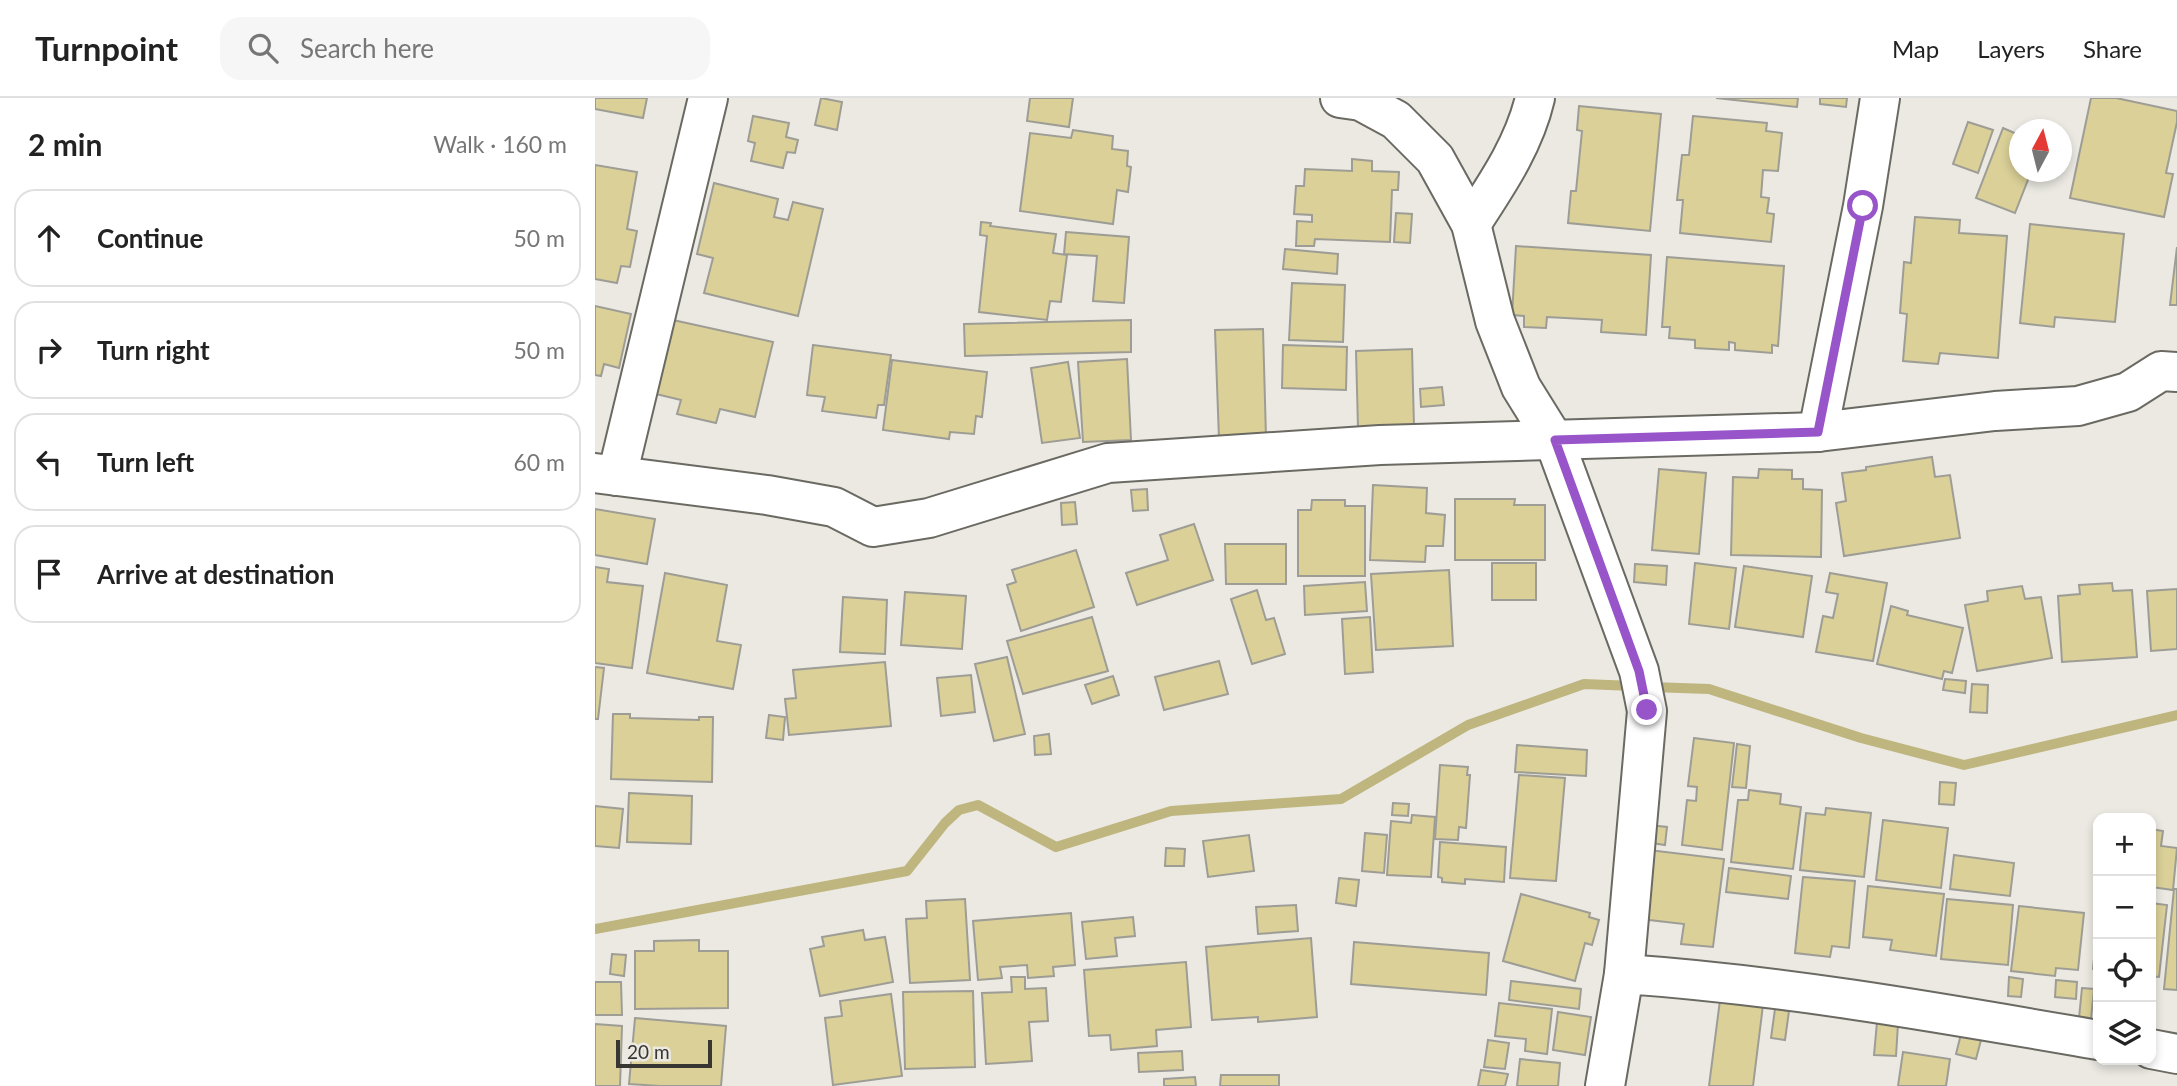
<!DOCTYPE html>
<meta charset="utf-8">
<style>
:root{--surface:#fff;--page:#f6f6f6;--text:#222;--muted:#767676;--line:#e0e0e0}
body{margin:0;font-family:Lato,sans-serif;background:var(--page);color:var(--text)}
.controls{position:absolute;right:21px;bottom:21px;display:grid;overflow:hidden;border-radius:14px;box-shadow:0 4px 10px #0003}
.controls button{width:63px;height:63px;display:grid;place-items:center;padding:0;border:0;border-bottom:2px solid var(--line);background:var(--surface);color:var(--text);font:35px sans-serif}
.compass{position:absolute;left:1414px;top:21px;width:63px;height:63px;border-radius:50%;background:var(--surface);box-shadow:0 4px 10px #0003;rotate:7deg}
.scale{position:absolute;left:21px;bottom:18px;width:96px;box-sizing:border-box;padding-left:7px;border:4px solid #373633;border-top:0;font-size:19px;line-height:24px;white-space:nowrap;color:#373633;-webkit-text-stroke:5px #ebe9e2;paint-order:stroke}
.stop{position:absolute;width:21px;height:21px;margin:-16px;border:5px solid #9854c9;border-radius:50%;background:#fff}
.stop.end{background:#9854c9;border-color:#fff;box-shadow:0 2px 7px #0008}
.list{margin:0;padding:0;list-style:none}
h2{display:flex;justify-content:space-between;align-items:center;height:91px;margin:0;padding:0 28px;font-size:30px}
h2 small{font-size:23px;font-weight:400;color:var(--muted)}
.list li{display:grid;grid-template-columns:46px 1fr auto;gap:21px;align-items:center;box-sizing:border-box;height:98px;margin:0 14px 14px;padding:0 14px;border:2px solid var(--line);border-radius:21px}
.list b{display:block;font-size:26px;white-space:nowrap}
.list em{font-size:23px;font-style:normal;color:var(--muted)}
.icon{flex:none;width:38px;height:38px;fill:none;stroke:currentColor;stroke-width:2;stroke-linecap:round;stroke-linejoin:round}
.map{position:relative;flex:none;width:1582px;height:988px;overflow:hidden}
header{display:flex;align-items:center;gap:42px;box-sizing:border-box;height:98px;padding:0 35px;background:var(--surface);border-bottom:2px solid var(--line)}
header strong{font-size:33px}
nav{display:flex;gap:38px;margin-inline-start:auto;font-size:24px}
.search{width:490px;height:63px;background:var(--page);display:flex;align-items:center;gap:18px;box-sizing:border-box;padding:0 24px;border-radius:21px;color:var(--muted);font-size:26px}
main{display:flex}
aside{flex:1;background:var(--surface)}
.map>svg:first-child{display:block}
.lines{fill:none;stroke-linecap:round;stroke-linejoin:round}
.stream{stroke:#bfb57f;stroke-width:10}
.building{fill:#dad098;stroke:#9e9d95;stroke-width:2}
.minor-casing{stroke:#6a6962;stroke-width:42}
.minor{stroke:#fff;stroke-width:38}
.route{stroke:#9854c9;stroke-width:9}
</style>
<header>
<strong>Turnpoint</strong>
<div class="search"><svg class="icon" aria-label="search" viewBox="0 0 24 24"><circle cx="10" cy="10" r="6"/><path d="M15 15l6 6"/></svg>Search here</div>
<nav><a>Map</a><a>Layers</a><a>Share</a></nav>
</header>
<main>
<aside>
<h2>2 min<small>Walk · 160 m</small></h2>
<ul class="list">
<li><svg class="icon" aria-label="ahead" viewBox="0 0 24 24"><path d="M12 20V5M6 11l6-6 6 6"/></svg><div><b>Continue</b></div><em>50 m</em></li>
<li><svg class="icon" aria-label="right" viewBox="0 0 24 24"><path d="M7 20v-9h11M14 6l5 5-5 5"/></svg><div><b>Turn right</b></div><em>50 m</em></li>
<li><svg class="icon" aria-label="left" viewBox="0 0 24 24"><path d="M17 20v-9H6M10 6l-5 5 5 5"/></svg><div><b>Turn left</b></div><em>60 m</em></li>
<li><svg class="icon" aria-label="arrive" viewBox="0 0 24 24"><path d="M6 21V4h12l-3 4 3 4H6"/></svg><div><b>Arrive at destination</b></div></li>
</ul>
</aside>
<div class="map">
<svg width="1582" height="988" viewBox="0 0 1582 988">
<rect width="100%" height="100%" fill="#ebe9e2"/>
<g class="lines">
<g class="stream">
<polyline points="1056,589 1114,591 1266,640 1369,667 1582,617"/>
<polyline points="0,831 312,773 350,725 364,712 383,707 461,749 576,713 746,701 873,627 989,586 1038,588"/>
</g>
</g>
<g class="building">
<polygon points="0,0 52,0 48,20 0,11"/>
<polygon points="226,0 247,4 242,32 220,27"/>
<polygon points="435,0 478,0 474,29 432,23"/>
<polygon points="1121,0 1203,0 1202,9"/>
<polygon points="1225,0 1252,0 1251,9 1225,6"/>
<polygon points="1496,0 1521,0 1582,13 1582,24 1571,75 1578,76 1569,119 1475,100"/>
<polygon points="984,8 1066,16 1055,133 973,125 976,93 981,93 987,33 982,32"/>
<polygon points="158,18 194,25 191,39 203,42 200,55 192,54 188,70 156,63 160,45 153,43"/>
<polygon points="1098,18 1172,25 1171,33 1187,35 1183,73 1168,72 1166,99 1174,100 1172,115 1179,116 1176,144 1085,135 1088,102 1082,102 1087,57 1094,57"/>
<polygon points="1373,24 1398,32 1383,75 1358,66"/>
<polygon points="1408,30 1424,37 1424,74 1436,74 1420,115 1381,100"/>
<polygon points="478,32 518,38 517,51 533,53 532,68 536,69 533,94 522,92 518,126 425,113 435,35 476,40"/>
<polygon points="757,61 777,63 777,73 804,74 803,92 797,92 795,144 720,141 719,148 701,148 702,123 717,124 717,117 699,116 701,88 709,88 710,71 757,73"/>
<polygon points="0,67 42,74 32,131 42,133 35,169 26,168 22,185 0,181"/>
<polygon points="119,85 183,101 179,119 193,122 198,104 228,111 203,218 109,195 118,160 102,156"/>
<polygon points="801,115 817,116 815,145 799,144"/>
<polygon points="1320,119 1365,122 1364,135 1412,138 1403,260 1345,255 1343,266 1308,263 1312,216 1305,215 1309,164 1316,165"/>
<polygon points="386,124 396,125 395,128 461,136 458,155 472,157 466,204 455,203 452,222 384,214 392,138 385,137"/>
<polygon points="1435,126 1529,136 1520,224 1460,219 1459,229 1425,225"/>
<polygon points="471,134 534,139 529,205 498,203 502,158 469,156"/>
<polygon points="921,148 1056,157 1051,237 1006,234 1007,222 952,219 951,230 929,229 929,218 917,217"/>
<polygon points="1582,149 1582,207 1575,207"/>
<polygon points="690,151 743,156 742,176 688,171"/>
<polygon points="1072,159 1189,168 1183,248 1177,247 1177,255 1140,252 1140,245 1134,244 1134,252 1100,250 1100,242 1074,240 1075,229 1067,229"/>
<polygon points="697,185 750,187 748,244 694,242"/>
<polygon points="0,208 36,216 24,270 9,266 6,278 0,277"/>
<polygon points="78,222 178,244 160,319 125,311 121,325 82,316 86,302 61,296"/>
<polygon points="536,222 536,254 370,258 369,226"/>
<polygon points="668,231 671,339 624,341 620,232"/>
<polygon points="218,247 296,257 289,307 283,307 281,320 227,313 230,299 212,297"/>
<polygon points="688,247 752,249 751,292 687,290"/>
<polygon points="817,251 819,328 763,330 761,253"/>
<polygon points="532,261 536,342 488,344 483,264"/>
<polygon points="297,262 392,274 387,319 381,318 379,336 355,334 354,341 288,332"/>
<polygon points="473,264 485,340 447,345 436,270"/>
<polygon points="847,289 849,307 826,309 825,291"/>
<polygon points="1337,359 1340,379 1355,377 1365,440 1249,458 1241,405 1251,403 1247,375 1271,372 1271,369"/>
<polygon points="1064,371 1111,375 1104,456 1057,452"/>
<polygon points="1164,371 1197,372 1197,381 1208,381 1208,391 1227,392 1226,459 1136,457 1138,379 1163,380"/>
<polygon points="778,387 832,390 831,415 850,417 848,448 831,448 830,464 775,462"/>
<polygon points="552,391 553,412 538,413 536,392"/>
<polygon points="860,401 920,401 919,407 950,407 950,462 860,462"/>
<polygon points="717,402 750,402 750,408 770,408 770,478 703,478 703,412 716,412"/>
<polygon points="480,404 482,426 467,427 466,405"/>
<polygon points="0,411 60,421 52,466 0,457"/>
<polygon points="599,426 618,482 542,507 531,475 573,462 565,437"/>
<polygon points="630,446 691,446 691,486 631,486"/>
<polygon points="481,452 499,509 426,533 412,487 421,484 417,472"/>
<rect x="897" y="465" width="44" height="37"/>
<polygon points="1100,465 1141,470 1134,531 1094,526"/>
<polygon points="1040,466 1072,468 1071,487 1039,484"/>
<polygon points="1149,468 1217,478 1208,539 1140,529"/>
<polygon points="0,469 14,471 12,484 48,488 37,570 0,565"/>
<polygon points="854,472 858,548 781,552 776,476"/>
<polygon points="70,475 132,487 122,543 146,547 138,591 52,575"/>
<polygon points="1235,475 1292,485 1278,563 1221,554 1228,518 1238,520 1243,496 1231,494"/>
<polygon points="770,484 772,513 710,517 709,488"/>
<polygon points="1517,485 1518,493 1537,492 1542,559 1467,564 1463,498 1485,496 1484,487"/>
<polygon points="1427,488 1430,501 1446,499 1457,560 1382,573 1370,507 1393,503 1392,493"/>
<polygon points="1582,491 1582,551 1556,553 1552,493"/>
<polygon points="662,492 671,522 679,520 690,556 657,566 636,501"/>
<polygon points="310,494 371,498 367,551 306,547"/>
<polygon points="248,499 292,502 290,556 245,554"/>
<polygon points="1296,508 1313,513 1312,517 1368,530 1357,575 1349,573 1347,581 1282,566"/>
<polygon points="497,519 513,573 428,596 412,543"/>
<polygon points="775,519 778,574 750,576 747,521"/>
<polygon points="412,559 430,636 399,643 380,566"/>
<polygon points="624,563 633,596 569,612 560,579"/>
<polygon points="290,564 296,628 194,637 190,601 201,600 198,572"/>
<polygon points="0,569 9,570 3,621 0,621"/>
<polygon points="376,577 380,614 346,618 342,580"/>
<polygon points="518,578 524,597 497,606 490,587"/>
<polygon points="1350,581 1371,583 1370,595 1348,592"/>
<polygon points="1377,586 1393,587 1392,615 1375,614"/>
<polygon points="18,616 35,616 35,620 104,622 104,619 118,619 117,684 16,681"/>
<polygon points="174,617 190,619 188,642 171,640"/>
<polygon points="454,636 456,656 440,657 439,638"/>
<polygon points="1099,640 1139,645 1127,752 1087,747 1092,702 1101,703 1102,689 1093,688"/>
<polygon points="1142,646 1155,648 1151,690 1137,689"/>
<polygon points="922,647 992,652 991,678 920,674"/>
<polygon points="845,667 873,669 872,677 875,677 871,730 864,729 863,742 840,741"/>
<polygon points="924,677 970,680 961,783 915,780"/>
<polygon points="1345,684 1361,685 1359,707 1344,706"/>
<polygon points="1154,692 1186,696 1185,706 1206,709 1198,771 1136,764 1143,702 1153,702"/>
<polygon points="34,695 97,698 96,746 32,744"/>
<polygon points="798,705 814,706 813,718 797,717"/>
<polygon points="0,708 28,711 24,750 0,748"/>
<polygon points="1231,710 1276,715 1269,779 1205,772 1211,715 1230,717"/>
<polygon points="817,717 840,719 836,779 792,777 796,723 816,725"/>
<polygon points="1288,722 1353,730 1346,790 1281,782"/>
<polygon points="1045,726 1072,729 1070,747 1043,743"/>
<polygon points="1556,731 1568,733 1566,748 1582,750 1578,792 1556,789"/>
<polygon points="770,735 792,737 789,775 767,773"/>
<polygon points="654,737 659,773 613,779 608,743"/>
<polygon points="845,744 911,749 909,784 870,781 870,786 847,784 847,780 843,779"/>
<polygon points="571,750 590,751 589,768 570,768"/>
<polygon points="1054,752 1129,761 1118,849 1086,846 1089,826 1046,821"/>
<polygon points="1359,757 1419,765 1415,798 1355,791"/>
<polygon points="1134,770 1196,778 1193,801 1131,794"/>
<polygon points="1208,779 1260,783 1254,850 1237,848 1235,859 1200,855"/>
<polygon points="744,780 764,782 761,808 741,805"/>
<polygon points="1273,788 1349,796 1341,858 1295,852 1297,842 1268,839"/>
<polygon points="1579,791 1582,791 1582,892 1569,891"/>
<polygon points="926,796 995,815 994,819 1004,822 997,847 990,845 980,883 908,863"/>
<polygon points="370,801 375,882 315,885 311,821 332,820 331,803"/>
<polygon points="1352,801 1418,807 1413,867 1346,861"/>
<polygon points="1556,805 1572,807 1564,879 1556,878"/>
<polygon points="701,807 703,833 663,836 661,809"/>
<polygon points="1424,808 1489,815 1483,872 1461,870 1460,878 1416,873"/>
<polygon points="476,815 480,867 458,869 459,878 433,880 432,867 405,869 407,880 383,882 378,823"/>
<polygon points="538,819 540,838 520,840 522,858 491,861 487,824"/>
<polygon points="1503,819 1503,872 1498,871"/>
<polygon points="268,832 270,842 290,839 298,884 225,898 215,851 229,848 227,839"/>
<polygon points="716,840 722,919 663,924 663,919 617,922 611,849"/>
<polygon points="104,842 104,853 133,853 133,910 40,911 40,853 59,853 59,843"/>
<polygon points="759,844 894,855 891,897 756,886"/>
<polygon points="17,856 31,857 29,878 15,876"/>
<polygon points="591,864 596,929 561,932 562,948 516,952 515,937 494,938 489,872"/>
<polygon points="416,879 430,879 430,891 451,890 453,923 434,924 437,963 391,966 387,895 417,894"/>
<polygon points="1414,879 1428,881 1426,899 1413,898"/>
<polygon points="1461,882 1482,884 1481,901 1460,899"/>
<polygon points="916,883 986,891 984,911 914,902"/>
<polygon points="0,884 26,884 27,917 0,917"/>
<polygon points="1487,890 1499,891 1496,921 1484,920"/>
<polygon points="378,893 380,969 310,971 308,894"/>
<polygon points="296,896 307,978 238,987 230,920 247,918 245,903"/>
<polygon points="1125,902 1168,907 1158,988 1114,988"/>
<polygon points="904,905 957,911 952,956 930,953 931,941 900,938"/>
<polygon points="1180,911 1194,913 1190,942 1176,940"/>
<polygon points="963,914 996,919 990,957 958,952"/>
<polygon points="40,920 131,928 126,988 65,988 34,986"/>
<polygon points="1282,924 1303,926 1301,958 1279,957"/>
<polygon points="0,926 27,928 25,988 0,988"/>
<polygon points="1366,936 1386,942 1381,961 1361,956"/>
<polygon points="893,942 914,945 910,971 889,969"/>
<polygon points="587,953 588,972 544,974 543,955"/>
<polygon points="1308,954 1355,961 1351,988 1303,988"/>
<polygon points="925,961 965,965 963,988 922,988"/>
<polygon points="886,972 913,976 910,988 883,988"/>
<polygon points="626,977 684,977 684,988 625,988"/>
<polygon points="600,979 601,988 569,988 569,981"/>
</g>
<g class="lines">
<defs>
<g id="minor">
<polyline points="745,0 766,3 801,22 840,61 876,126 900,223 926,289 959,342 1044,573 1052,613 1029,876"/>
<path d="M876,126C902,86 929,47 940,0"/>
<polyline points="1223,334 1268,108 1285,0"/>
<polyline points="0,375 172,397 239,409 278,429 334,420 513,365 785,347 1223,334 1400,313 1483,308 1533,294 1566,273 1582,274"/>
<polyline points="22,378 113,0"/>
<polyline points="1556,951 1582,956"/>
<path d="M1010,988L1029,876C1188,887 1346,915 1503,942"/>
</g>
</defs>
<use href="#minor" class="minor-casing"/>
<use href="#minor" class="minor"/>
</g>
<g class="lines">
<polyline class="route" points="1052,612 1044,573 960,342 1223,334 1268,108"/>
</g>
</svg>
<div class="controls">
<button>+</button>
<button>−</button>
<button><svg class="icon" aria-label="locate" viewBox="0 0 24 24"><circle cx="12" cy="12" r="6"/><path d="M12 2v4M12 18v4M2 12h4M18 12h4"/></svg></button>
<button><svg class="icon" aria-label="layers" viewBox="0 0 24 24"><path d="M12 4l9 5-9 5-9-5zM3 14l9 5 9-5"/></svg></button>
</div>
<svg class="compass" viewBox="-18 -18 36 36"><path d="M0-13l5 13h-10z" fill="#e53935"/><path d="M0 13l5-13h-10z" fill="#767676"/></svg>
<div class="scale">20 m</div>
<div class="stop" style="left:1268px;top:108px"></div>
<div class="stop end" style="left:1052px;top:612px"></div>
</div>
</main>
